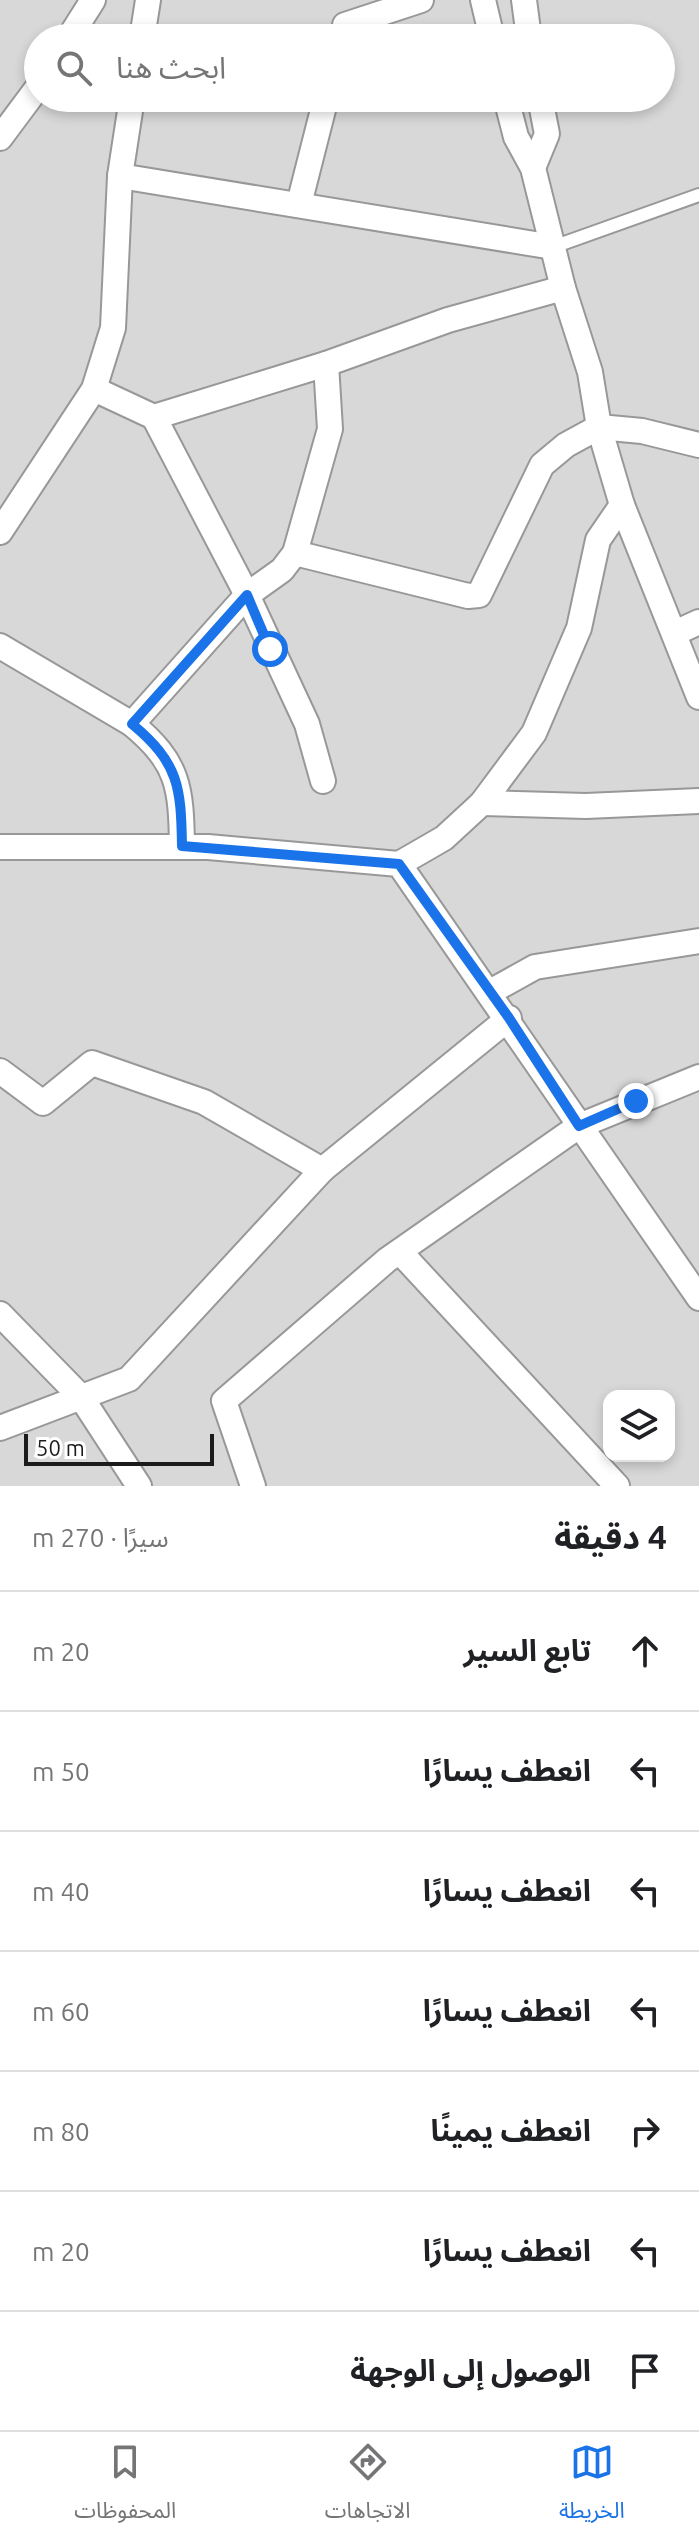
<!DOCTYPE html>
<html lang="ar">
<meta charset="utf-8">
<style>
:root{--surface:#fff;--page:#f2f2f2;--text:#202124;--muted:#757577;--line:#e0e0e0;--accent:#1a73e8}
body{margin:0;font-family:Ubuntu,"Noto Sans Arabic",sans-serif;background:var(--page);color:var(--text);direction:rtl}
.controls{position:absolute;right:24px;bottom:24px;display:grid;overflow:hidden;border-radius:16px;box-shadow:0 4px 12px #0003}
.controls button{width:72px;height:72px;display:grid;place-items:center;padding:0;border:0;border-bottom:2px solid var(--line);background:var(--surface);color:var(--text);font:40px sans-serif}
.scale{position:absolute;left:24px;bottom:20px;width:190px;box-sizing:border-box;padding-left:8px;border:4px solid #1b1b1b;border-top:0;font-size:22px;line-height:28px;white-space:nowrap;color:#1b1b1b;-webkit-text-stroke:6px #fff;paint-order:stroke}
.stop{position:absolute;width:24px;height:24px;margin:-18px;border:6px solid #1a73e8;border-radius:50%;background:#fff}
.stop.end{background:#1a73e8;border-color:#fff;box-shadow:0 2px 8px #0008}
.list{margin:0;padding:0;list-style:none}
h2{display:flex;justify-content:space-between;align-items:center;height:104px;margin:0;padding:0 32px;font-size:34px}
h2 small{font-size:26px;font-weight:400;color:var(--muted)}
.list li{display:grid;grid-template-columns:52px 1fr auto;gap:24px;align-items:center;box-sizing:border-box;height:120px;padding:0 32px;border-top:2px solid var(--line)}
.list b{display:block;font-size:30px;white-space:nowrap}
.list em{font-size:26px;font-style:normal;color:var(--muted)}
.icon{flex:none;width:44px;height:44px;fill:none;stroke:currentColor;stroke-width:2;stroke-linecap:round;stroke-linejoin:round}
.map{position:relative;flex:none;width:699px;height:1486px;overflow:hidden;direction:ltr}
.search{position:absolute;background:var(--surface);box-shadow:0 4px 12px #0003;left:24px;right:24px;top:24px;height:88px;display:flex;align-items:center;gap:20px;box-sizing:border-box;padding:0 28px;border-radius:44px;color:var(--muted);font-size:30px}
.sheet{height:944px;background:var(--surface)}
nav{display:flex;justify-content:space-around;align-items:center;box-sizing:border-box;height:112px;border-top:2px solid var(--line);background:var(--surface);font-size:22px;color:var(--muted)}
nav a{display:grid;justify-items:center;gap:4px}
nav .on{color:var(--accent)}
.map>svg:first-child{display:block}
.residential{fill:#d9d8d8;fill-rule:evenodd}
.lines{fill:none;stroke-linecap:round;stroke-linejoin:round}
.lane-casing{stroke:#989898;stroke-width:16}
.street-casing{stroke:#989898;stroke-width:28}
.lane{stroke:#fff;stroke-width:12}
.street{stroke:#fff;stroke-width:24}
.route{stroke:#1a73e8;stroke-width:10}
</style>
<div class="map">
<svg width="699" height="1486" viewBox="0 0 699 1486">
<rect width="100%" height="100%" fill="#ebe6e1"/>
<path class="residential" d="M0,0H699V1486H0ZM38,38H661V98H38ZM609,1396H669V1456H609Z"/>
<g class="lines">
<defs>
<polyline id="lane" points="553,247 699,195"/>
<g id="street">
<polyline points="483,0 492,38"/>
<polyline points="524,0 529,38"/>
<polyline points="345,25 421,0"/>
<polyline points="69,38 93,0"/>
<polyline points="142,38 148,0"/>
<polyline points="506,98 516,137 533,168 563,288 590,372 599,427 622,505 699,697"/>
<polyline points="0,138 38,87"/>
<polyline points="533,168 547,134 540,98"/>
<polyline points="120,176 553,247"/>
<polyline points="299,204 326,98"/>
<polyline points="94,389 154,417 326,364"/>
<polyline points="154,417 247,595 307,724 323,781"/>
<polyline points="0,532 94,389 113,328 120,176 132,98"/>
<polyline points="295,553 468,596 479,595 542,465 566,445 599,427 642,431 699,445"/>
<polyline points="675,633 699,622"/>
<polyline points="0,646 132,724 247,595 282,570 295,553 330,429 326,364 448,320 563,288"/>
<path d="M132,724C179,763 181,787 182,846"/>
<polyline points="482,803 586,806 699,801"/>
<polyline points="0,847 208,847 399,864 699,1298"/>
<polyline points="399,864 444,838 482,803 534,733 579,628 598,540 622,505"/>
<polyline points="490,992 535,967 699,941"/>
<polyline points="0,1071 43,1103 92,1063 204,1102 322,1170 129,1379 0,1428"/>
<polyline points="322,1170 509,1018"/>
<polyline points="400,1252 617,1486"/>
<polyline points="0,1314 81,1397 139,1486"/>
<polyline points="253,1486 224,1401 387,1260 579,1126 699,1077"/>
</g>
</defs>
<use href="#lane" class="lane-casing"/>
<use href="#street" class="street-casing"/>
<use href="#lane" class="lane"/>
<use href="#street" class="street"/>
</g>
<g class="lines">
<path class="route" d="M270,649L247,595L132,724C179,763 181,787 182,846L399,864L509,1018L579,1126L636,1101"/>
</g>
</svg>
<div class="controls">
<button><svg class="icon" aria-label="layers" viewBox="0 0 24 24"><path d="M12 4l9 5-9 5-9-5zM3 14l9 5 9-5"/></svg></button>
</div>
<div class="scale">50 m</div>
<div class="stop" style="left:270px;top:649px"></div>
<div class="stop end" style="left:636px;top:1101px"></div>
<div class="search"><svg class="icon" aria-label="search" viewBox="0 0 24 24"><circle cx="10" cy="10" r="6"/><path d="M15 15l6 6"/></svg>ابحث هنا</div>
</div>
<section class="sheet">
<h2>4 دقيقة<small>سيرًا · 270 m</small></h2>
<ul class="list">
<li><svg class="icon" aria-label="ahead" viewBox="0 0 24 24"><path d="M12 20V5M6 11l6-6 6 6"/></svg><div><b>تابع السير</b></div><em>20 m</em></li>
<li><svg class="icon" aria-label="left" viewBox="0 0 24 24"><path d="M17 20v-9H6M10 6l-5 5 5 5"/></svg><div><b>انعطف يسارًا</b></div><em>50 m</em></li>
<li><svg class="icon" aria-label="left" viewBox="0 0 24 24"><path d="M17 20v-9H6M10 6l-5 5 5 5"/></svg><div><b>انعطف يسارًا</b></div><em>40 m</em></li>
<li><svg class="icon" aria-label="left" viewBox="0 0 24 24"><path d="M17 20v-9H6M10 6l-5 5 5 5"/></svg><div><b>انعطف يسارًا</b></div><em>60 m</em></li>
<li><svg class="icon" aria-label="right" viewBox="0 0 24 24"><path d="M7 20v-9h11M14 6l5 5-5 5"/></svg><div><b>انعطف يمينًا</b></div><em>80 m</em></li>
<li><svg class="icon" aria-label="left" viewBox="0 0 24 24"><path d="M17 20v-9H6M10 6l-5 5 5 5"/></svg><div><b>انعطف يسارًا</b></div><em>20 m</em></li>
<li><svg class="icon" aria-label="arrive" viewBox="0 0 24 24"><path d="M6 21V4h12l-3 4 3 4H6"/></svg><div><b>الوصول إلى الوجهة</b></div></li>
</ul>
</section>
<nav>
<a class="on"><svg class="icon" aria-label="map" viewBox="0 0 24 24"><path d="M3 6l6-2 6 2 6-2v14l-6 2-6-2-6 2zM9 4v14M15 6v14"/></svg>الخريطة</a>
<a><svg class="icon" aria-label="directions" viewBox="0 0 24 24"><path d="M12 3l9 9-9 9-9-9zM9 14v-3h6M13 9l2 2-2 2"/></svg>الاتجاهات</a>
<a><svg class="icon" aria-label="saved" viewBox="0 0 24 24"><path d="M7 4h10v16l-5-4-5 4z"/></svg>المحفوظات</a>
</nav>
